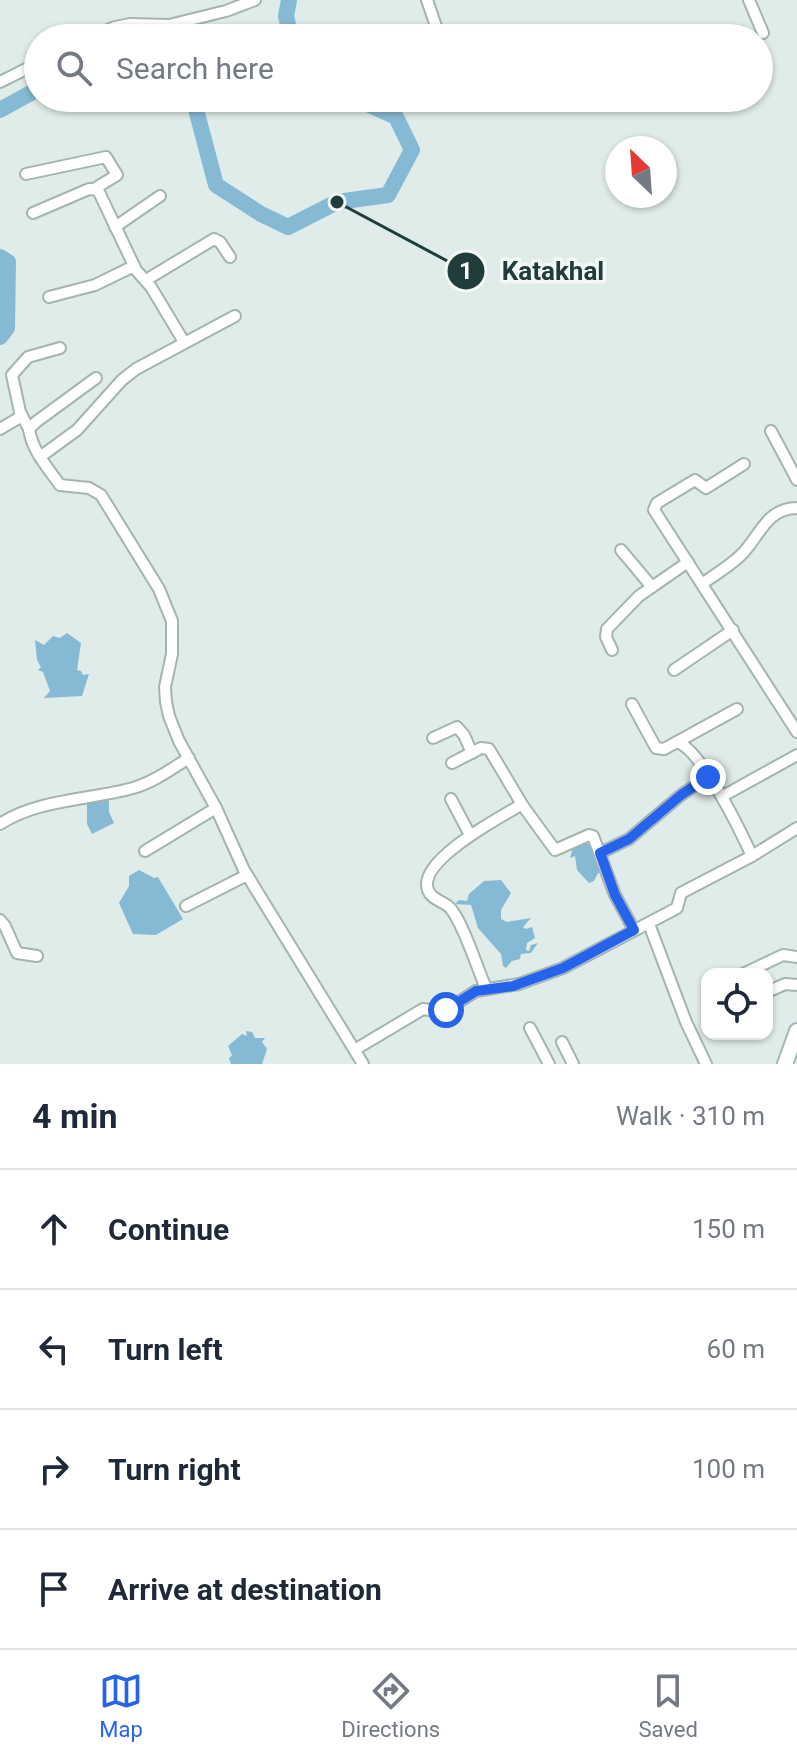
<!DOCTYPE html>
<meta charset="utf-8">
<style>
:root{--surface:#fff;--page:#f2f2f3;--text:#1f2937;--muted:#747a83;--line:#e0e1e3;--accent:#2563eb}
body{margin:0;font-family:Roboto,sans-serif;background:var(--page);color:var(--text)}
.controls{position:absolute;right:24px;bottom:24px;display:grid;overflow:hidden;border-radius:16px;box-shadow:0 2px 6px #0004}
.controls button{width:72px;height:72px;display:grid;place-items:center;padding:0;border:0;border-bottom:2px solid var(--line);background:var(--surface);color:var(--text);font:40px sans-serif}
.compass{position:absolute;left:605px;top:136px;width:72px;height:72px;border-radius:50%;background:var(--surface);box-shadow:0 2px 6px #0004;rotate:335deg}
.stop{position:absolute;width:24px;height:24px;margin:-18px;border:6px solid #2563eb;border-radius:50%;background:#fff}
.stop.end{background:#2563eb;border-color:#fff;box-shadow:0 2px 8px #0008}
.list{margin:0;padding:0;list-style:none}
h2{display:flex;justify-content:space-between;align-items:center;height:104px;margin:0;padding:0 32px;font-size:34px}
h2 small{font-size:26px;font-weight:400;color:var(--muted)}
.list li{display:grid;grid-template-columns:52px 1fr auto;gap:24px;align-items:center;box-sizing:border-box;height:120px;padding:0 32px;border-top:2px solid var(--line)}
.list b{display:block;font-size:30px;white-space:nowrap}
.list em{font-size:26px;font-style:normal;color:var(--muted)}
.icon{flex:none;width:44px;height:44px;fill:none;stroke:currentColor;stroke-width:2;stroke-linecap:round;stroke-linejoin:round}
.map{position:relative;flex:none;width:797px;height:1064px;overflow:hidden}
.search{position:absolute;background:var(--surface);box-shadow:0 2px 6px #0004;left:24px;right:24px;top:24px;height:88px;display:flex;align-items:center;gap:20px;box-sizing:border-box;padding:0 28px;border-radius:44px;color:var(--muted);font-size:30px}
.sheet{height:584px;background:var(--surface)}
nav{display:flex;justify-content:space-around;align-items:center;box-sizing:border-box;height:112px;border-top:2px solid var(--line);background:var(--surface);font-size:22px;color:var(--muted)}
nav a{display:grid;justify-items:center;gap:4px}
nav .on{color:var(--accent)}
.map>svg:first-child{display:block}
.water{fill:#86bad4}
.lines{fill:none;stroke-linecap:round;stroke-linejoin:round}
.river{stroke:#86bad4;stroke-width:16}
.street-casing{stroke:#a3b4b1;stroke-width:14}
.secondary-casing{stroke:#9eb8b3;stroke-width:18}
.street{stroke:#fff;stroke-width:10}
.secondary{stroke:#fff;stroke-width:14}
.route{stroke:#2563eb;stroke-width:10}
.leader{fill:none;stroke:#203d3b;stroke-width:3}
.callout-dot{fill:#203d3b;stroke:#f1f8f6;stroke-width:3}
.mark-label{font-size:24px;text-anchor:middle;font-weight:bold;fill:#fff}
.callout-label{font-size:26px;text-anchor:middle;font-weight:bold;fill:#203d3b;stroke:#f1f8f6;stroke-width:7;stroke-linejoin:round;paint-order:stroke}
</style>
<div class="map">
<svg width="797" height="1064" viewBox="0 0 797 1064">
<rect width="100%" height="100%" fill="#e0ece9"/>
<g class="water">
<polygon points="67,633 81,643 77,670 81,671 83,675 89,674 82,696 44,698 50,691 43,672 38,670 41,667 37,660 35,640 44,645 53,636 60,638"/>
<polygon points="97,796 109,801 109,812 114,823 92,834 87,824 87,799"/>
<polygon points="584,843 594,845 598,866 604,873 598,873 594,881 589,883 577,870 575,856 570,858 573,847"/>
<polygon points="139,870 154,878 158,877 183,919 156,935 133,934 119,903 129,886 129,876"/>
<polygon points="501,880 511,893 501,910 501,919 507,922 531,918 523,927 526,929 532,927 535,938 527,943 526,950 529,951 531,945 538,943 531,953 521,954 520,959 512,961 506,968 503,966 501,954 478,928 471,905 455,904 459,900 467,901 469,894 484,881"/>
<polygon points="246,1031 252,1032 255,1038 265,1038 262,1042 267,1049 262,1064 231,1064 229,1058 232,1055 228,1046 242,1034 247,1036"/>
</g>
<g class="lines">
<g class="river">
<polyline points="289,0 286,16 291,38"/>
<polyline points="193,98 216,185 261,214 288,227 337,202 388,195 412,150 396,117 354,98"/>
<polyline points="0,110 38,89"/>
<polyline points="0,257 8,262 7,328 0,337"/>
</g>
<defs>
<g id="street">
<polyline points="427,0 440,38"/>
<polyline points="749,0 763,33"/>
<polyline points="88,38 115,27 130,24 169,25 226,11 255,0"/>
<polyline points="0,82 38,63"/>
<polyline points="26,174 106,157 117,175 94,189"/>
<polyline points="33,213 89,189 98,190 136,270 151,287 184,342"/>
<polyline points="115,227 160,196"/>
<polyline points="146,280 214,239 220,242 230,257"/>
<polyline points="49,297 95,285 134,266"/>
<path d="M96,378L36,422L29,429C32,451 48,468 60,485L89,488L101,495L159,589L172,621V654L165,687L166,702L169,716L179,741L216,808L244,870L363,1064"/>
<polyline points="0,429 22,416"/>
<polyline points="29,429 20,412 12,375 28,357 60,348"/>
<polyline points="771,431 797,480"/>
<polyline points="40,457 77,430 122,380 136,369 235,316"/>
<polyline points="744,464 706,488 695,480 657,503 654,510 797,732"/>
<polyline points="621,550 652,587"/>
<path d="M703,583C715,575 728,567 740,556C759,539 765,508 797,508"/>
<polyline points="612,650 606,637 607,629 639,596 688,562"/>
<polyline points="674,670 733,630"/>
<path d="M632,704L656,748L664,749L677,742C701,749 741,832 752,856L797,828"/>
<polyline points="433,738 457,727 464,735 472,753"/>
<polyline points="677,742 737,709"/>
<polyline points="452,763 481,748 489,749 523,806"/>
<polyline points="723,796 797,755"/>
<polyline points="451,799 470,835"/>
<path d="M0,824C38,799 90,800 133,788C154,782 171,769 189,758"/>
<polyline points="145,851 216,808"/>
<polyline points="600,853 629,839 681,795 708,777"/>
<polyline points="186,906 247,875"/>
<polyline points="0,920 5,926 17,953 37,956"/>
<polyline points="649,924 686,1022 706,1064"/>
<polyline points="743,974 783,955 797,957"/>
<path d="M486,988C477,968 464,925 451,909C445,901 432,901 428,890C417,861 499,818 519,806H523L555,850L589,835L593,836L615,895L634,930"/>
<polyline points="767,992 785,984 797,985"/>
<polyline points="530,1028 549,1064"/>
<polyline points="562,1042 573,1064"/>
<polyline points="356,1049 423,1009 443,1012 476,991 519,984 563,968 677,908 681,893 752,856"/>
</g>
<polyline id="secondary" points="785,1064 797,1031"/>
</defs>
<use href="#street" class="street-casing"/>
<use href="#secondary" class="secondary-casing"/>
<use href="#street" class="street"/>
<use href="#secondary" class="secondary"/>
</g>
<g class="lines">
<polyline class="route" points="446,1010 476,991 513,986 563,968 634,930 615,895 600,853 629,839 681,795 708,777"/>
</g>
<path class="leader" d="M337 202L466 271"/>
<g class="callout-dot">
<circle cx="337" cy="202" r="8"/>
<circle cx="466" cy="271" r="20"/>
</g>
<g class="mark-label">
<text x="466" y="279">1</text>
</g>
<g class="callout-label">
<text x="553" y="280">Katakhal</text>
</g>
</svg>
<div class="controls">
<button><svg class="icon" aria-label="locate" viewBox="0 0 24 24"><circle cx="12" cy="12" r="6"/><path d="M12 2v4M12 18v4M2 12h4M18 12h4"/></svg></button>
</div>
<svg class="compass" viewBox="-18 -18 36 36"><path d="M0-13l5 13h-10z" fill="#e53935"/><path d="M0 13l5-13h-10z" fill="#747a83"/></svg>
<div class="stop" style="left:446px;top:1010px"></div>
<div class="stop end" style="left:708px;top:777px"></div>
<div class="search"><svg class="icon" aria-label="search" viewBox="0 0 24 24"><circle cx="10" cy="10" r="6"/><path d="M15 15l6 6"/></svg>Search here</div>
</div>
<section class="sheet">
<h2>4 min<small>Walk · 310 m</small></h2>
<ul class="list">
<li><svg class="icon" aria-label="ahead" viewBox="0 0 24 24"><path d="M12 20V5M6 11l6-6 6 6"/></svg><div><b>Continue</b></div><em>150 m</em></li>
<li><svg class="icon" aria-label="left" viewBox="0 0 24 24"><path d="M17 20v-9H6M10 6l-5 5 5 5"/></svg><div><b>Turn left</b></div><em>60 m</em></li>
<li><svg class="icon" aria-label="right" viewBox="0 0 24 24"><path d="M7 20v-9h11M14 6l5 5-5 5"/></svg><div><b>Turn right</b></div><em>100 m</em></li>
<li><svg class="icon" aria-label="arrive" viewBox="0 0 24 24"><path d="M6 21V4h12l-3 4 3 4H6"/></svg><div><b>Arrive at destination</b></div></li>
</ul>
</section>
<nav>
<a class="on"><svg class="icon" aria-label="map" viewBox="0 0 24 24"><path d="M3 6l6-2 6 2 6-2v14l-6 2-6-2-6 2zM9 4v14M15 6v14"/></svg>Map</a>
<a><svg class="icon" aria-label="directions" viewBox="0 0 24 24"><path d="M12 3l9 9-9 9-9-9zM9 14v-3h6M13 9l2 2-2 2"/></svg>Directions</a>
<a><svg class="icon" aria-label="saved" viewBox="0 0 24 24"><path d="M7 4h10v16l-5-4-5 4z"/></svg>Saved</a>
</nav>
